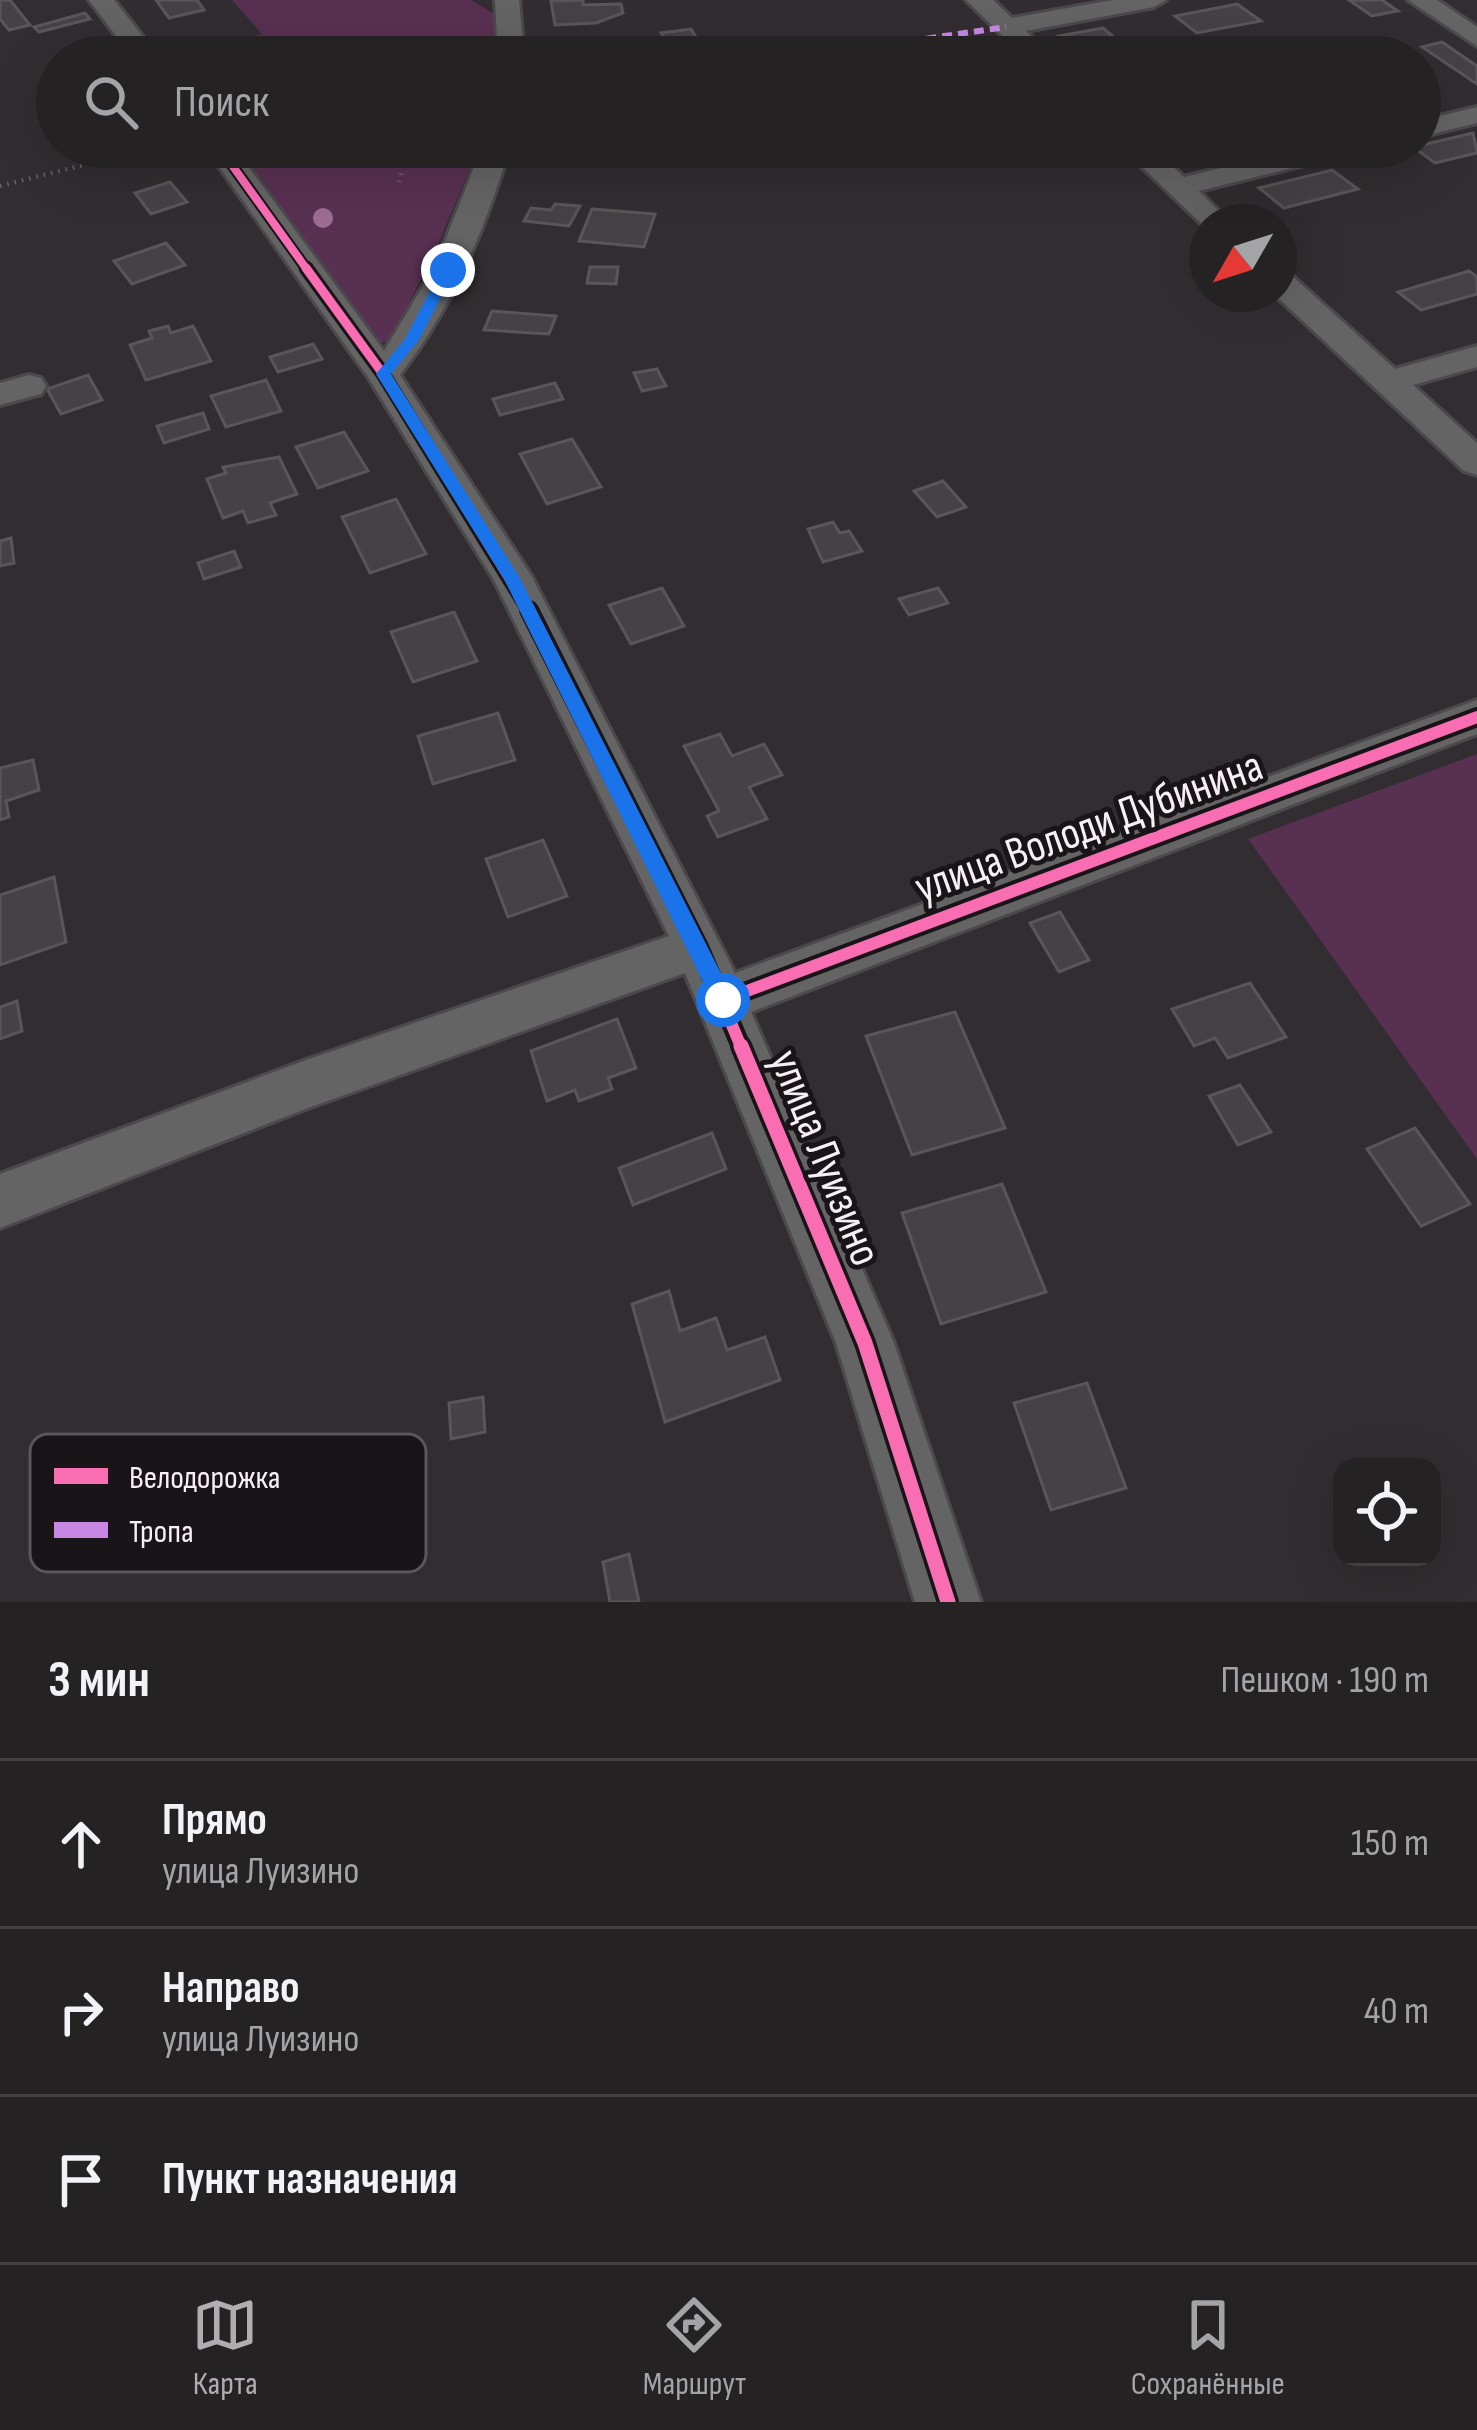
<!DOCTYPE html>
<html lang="ru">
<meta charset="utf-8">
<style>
:root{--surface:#252224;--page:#312f31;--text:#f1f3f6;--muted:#a3a4a6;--line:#423f41;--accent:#b1acb0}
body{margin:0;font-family:"Sofia Sans Condensed",sans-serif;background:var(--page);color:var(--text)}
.controls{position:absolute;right:36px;bottom:36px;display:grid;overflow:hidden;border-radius:24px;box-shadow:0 12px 48px #0002}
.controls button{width:108px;height:108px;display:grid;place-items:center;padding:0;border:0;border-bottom:3px solid var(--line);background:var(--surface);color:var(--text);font:60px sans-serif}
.compass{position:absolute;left:1189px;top:204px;width:108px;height:108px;border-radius:50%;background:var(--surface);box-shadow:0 12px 48px #0002;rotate:231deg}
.stop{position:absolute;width:36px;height:36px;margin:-27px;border:9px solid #1a73e8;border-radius:50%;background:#fff}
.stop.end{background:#1a73e8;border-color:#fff;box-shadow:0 3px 12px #0008}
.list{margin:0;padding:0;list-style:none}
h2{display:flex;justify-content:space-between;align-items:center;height:156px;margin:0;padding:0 48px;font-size:51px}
h2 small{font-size:39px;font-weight:400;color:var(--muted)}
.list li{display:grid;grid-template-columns:78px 1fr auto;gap:36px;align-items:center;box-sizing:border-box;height:168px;padding:0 48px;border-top:3px solid var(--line)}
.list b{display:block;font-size:45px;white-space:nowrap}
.list p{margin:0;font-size:39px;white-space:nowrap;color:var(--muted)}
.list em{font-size:39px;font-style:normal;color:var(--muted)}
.icon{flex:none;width:66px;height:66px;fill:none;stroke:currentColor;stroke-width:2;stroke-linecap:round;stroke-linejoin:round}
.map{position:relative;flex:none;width:1477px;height:1602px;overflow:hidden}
.search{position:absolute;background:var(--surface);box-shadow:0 12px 48px #0002;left:36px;right:36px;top:36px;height:132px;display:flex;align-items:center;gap:30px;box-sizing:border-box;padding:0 42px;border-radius:66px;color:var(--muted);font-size:45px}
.sheet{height:660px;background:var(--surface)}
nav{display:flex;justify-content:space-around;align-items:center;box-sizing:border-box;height:168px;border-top:3px solid var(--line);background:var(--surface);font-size:33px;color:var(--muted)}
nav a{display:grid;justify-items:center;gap:6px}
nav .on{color:var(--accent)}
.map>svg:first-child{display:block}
.green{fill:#583052}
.building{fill:#454144;stroke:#595558;stroke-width:3}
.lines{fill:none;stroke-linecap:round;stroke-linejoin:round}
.minor-casing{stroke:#4c494c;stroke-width:6}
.path{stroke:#666466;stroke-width:4.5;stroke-dasharray:1.5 6;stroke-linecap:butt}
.minor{fill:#656464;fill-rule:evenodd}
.quiet{stroke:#c787e3;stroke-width:6;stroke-dasharray:10 6;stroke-linecap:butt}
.cycleway-far3-casing{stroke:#181417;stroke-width:12}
.cycleway-far2-casing{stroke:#181417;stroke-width:15}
.cycleway-far1-casing{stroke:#181417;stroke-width:20}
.cycleway-casing{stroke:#181417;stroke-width:22}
.cycleway-far3{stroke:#f96db3;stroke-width:8}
.cycleway-far2{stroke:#f96db3;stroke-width:9}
.cycleway-far1{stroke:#f96db3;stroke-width:12}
.cycleway{stroke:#f96db3;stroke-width:15}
.tree{fill:#9c6c94}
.route{fill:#1a73e8}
.labels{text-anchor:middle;stroke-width:10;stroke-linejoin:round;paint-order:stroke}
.street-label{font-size:45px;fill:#f6f0f5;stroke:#181417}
.key{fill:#181417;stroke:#5b565a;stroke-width:3}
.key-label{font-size:33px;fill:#f6f0f5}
</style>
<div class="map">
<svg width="1477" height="1602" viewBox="0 0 1477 1602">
<rect width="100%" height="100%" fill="#312d30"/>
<g class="green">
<polygon points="232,0 471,0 498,16 500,57 175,57 262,34"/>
<polygon points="227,147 479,147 438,245 390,341 378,343"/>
<polygon points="1477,754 1477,1159 1248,839"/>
</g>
<g class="building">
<polygon points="0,0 10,0 30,25 9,30 0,19"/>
<polygon points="156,0 197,0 204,10 169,18"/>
<polygon points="583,0 583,5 621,4 623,13 596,23 555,25 551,1"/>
<polygon points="1349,0 1382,0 1398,11 1372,16"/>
<polygon points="1237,4 1261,21 1197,33 1175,16"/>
<polygon points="85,13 90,19 39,32 34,27"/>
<polygon points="1103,28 1137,57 1082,57 1059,36"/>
<polygon points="691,29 699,42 669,46 661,33"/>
<polygon points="1442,42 1477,66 1477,84 1422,47"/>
<polygon points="1473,133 1477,153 1435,163 1413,147"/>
<polygon points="560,147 604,147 600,163 556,161"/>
<polygon points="1332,170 1358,189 1284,208 1259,188"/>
<polygon points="170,182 187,202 151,214 135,193"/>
<polygon points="555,204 580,206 569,226 524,221 531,208 551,210"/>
<polygon points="592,209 655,214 644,247 579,241"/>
<polygon points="166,243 185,265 132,284 114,261"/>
<polygon points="590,267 618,267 616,284 587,283"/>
<polygon points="1469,271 1477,277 1477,294 1421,310 1398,292"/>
<polygon points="492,311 556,316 549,334 484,330"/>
<polygon points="168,326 171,333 193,326 211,361 146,380 130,345 152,338 149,331"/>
<polygon points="313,344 322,359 278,372 270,357"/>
<polygon points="657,369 666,386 642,391 634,373"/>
<polygon points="88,375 102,400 61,414 47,389"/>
<polygon points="266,380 281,411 226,427 211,396"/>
<polygon points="555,383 563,399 500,415 493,399"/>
<polygon points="203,413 209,429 164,443 157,426"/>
<polygon points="344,432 368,471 318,488 296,447"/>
<polygon points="572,439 601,487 547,504 520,454"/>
<polygon points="279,457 297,494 270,503 276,515 248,523 243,511 223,518 207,479 226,473 223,467"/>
<polygon points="943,481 966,507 937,517 914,491"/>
<polygon points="396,499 426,554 370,573 342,517"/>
<polygon points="833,522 840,533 849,531 862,551 823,562 808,529"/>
<polygon points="11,538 14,563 0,566 0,541"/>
<polygon points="234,551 241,567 204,579 198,563"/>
<polygon points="662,588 684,626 631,644 609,605"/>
<polygon points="938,588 948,603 909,615 899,599"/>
<polygon points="454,612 477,661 413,682 391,632"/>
<polygon points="498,713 515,760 433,784 418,736"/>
<polygon points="720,734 732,756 764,744 782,775 749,787 767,819 718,837 707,816 719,811 684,746"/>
<polygon points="33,760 39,790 6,801 9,817 0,820 0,768"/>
<polygon points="543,840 567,896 508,917 486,859"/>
<polygon points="54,877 66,942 0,965 0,895"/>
<polygon points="1060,912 1089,960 1059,972 1030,923"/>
<polygon points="1250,983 1286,1037 1228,1058 1215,1038 1194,1046 1172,1009"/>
<polygon points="17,1001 22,1031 0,1039 0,1007"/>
<polygon points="955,1012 1005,1128 912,1155 866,1036"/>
<polygon points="617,1019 636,1068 608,1078 612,1089 579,1101 575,1090 547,1101 531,1051"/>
<polygon points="1240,1085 1271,1132 1238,1145 1209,1096"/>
<polygon points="1415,1128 1470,1204 1421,1226 1367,1149"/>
<polygon points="712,1133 726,1169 633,1205 619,1168"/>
<polygon points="1002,1184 1046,1292 941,1324 902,1213"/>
<polygon points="669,1291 680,1331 716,1318 727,1350 765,1337 780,1380 665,1422 632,1304"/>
<polygon points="1087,1383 1126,1488 1051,1510 1014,1403"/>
<polygon points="483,1397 485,1432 451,1439 449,1403"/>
<polygon points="629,1554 639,1602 610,1602 603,1562"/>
</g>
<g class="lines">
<defs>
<g id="minor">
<polygon points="89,0 114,0 159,57 132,57"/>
<polygon points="495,0 519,0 524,57 498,57"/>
<polygon points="966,0 993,0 1012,18 1113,0 1166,0 1154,7 1026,31 1052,57 1024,57"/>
<polygon points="1408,0 1437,0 1477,27 1477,46"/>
<polygon points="1477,107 1477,123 1420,137 1420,121"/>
<path d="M205,147H234L384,351L435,266L482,147H510C485,229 453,306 400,375L532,577L735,973L1477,700V734L751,1012L894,1343L981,1602H915L836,1343L685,973L308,1108L0,1228V1174L306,1060L669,936L494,580L368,377Z"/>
<polygon points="1121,147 1152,147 1184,177 1307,147 1357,147 1353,153 1199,191 1230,222 1207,222 1207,229"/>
<polygon points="1279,271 1290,274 1395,369 1477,346 1477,367 1413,385 1477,443 1477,475 1464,471 1274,294 1279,294"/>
<polygon points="29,375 41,378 46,386 41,394 0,405 0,383"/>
</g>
</defs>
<use href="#minor" class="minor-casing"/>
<g class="path">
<polyline points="399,182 409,147"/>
<polyline points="0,186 155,147"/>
</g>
<use href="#minor" class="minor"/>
<polyline class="quiet" points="687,49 730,43 910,41 1006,27"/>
<defs>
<polyline id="cycleway-far3" points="219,147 308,271"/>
<polyline id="cycleway-far2" points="306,268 383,374 530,613"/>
<g id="cycleway-far1">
<polyline points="529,610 699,947 742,1049"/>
<polyline points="723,1000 1477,717"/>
</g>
<polyline id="cycleway" points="741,1046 865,1343 948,1602"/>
</defs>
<use href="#cycleway-far3" class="cycleway-far3-casing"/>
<use href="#cycleway-far2" class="cycleway-far2-casing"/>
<use href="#cycleway-far1" class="cycleway-far1-casing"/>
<use href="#cycleway" class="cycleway-casing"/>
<use href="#cycleway-far3" class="cycleway-far3"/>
<use href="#cycleway-far2" class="cycleway-far2"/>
<use href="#cycleway-far1" class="cycleway-far1"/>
<use href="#cycleway" class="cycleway"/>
</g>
<circle class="tree" cx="323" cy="218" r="10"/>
<polygon class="route" points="448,266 455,270 419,340 391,374 520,578 731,993 731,1006 715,1006 504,579 376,374 405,339 441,270"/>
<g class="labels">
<g class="street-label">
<text transform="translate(1088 825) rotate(-20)" y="16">улица Володи Дубинина</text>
<text transform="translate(827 1157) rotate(68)" y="16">улица Луизино</text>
</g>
</g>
<rect x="30" y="1434" width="396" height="138" rx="18" class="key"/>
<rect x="54" y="1468" width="54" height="16" fill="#f96db3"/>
<rect x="54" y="1522" width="54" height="16" fill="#c787e3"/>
<g class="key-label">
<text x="129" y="1488">Велодорожка</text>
<text x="129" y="1542">Тропа</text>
</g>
</svg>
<div class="controls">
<button><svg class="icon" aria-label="locate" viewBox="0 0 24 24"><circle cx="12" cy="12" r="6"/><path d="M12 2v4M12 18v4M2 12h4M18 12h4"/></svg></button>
</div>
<svg class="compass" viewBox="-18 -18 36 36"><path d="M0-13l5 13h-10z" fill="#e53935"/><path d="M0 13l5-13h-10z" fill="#a3a4a6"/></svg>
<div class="stop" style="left:723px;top:1000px"></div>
<div class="stop end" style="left:448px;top:270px"></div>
<div class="search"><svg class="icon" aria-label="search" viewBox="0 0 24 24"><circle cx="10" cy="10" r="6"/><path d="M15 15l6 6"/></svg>Поиск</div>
</div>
<section class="sheet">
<h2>3 мин<small>Пешком · 190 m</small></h2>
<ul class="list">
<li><svg class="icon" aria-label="ahead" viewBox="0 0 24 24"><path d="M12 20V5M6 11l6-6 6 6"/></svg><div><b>Прямо</b><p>улица Луизино</p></div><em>150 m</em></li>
<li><svg class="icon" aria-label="right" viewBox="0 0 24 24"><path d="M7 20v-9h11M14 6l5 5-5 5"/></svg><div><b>Направо</b><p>улица Луизино</p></div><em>40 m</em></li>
<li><svg class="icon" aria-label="arrive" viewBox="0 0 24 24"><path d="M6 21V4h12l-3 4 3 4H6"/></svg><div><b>Пункт назначения</b></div></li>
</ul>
</section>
<nav>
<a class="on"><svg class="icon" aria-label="map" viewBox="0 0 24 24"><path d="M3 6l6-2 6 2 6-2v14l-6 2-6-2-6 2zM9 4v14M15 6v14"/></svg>Карта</a>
<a><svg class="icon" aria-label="directions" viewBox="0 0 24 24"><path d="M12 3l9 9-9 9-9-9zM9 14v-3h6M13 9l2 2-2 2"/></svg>Маршрут</a>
<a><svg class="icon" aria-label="saved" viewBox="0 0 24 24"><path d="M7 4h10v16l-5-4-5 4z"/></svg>Сохранённые</a>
</nav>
